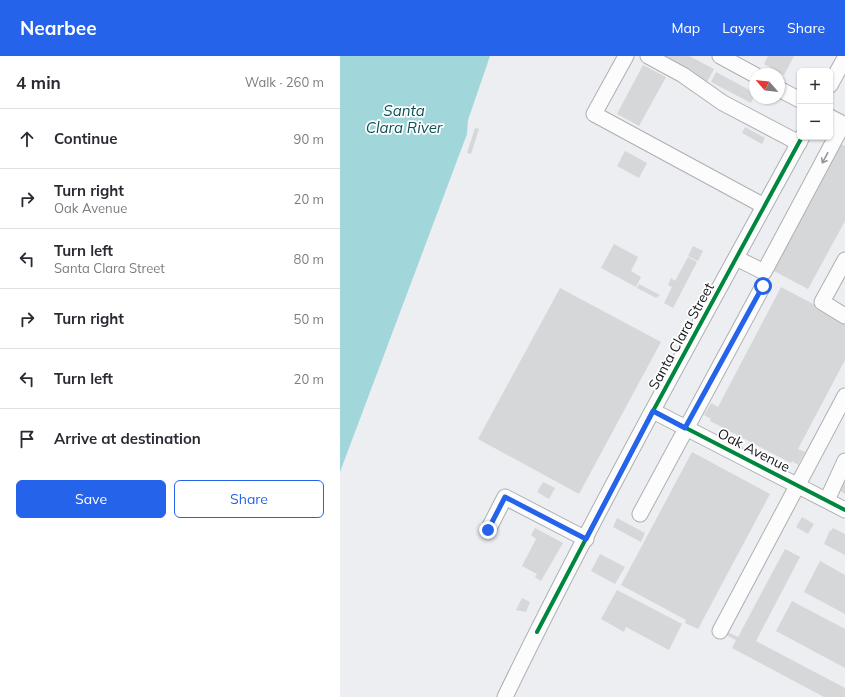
<!DOCTYPE html>
<meta charset="utf-8">
<style>
:root{--surface:#fff;--page:#f7f7f7;--text:#2b2b33;--muted:#7c7c81;--line:#e1e1e2;--accent:#2563eb}
body{margin:0;font-family:Mulish,sans-serif;background:var(--page);color:var(--text)}
.controls{position:absolute;right:12px;top:12px;display:grid;overflow:hidden;border-radius:6px;box-shadow:0 1px 3px #0004}
.controls button{width:36px;height:36px;display:grid;place-items:center;padding:0;border:0;border-bottom:1px solid var(--line);background:var(--surface);color:var(--text);font:20px sans-serif}
.compass{position:absolute;left:409px;top:12px;width:36px;height:36px;border-radius:50%;background:var(--surface);box-shadow:0 1px 3px #0004;rotate:298deg}
.stop{position:absolute;width:12px;height:12px;margin:-9px;border:3px solid #2563eb;border-radius:50%;background:#fff}
.stop.end{background:#2563eb;border-color:#fff;box-shadow:0 1px 4px #0008}
.list{margin:0;padding:0;list-style:none}
h2{display:flex;justify-content:space-between;align-items:center;height:52px;margin:0;padding:0 16px;font-size:17px}
h2 small{font-size:13px;font-weight:400;color:var(--muted)}
.list li{display:grid;grid-template-columns:26px 1fr auto;gap:12px;align-items:center;box-sizing:border-box;height:60px;padding:0 16px;border-top:1px solid var(--line)}
.list b{display:block;font-size:15px;white-space:nowrap}
.list p{margin:0;font-size:13px;white-space:nowrap;color:var(--muted)}
.list em{font-size:13px;font-style:normal;color:var(--muted)}
.actions{display:flex;gap:8px;padding:12px 16px}
.actions a{flex:1;padding:9px 0;border:1px solid var(--accent);border-radius:6px;text-align:center;font-size:14px;color:var(--accent)}
.actions .main{background:var(--accent);color:#fff}
.icon{flex:none;width:22px;height:22px;fill:none;stroke:currentColor;stroke-width:2;stroke-linecap:round;stroke-linejoin:round}
.map{position:relative;flex:none;width:505px;height:641px;overflow:hidden}
header{display:flex;align-items:center;gap:24px;box-sizing:border-box;height:56px;padding:0 20px;background:var(--accent);color:#fff}
header strong{font-size:19px}
nav{display:flex;gap:22px;margin-inline-start:auto;font-size:14px}
main{display:flex}
aside{flex:1;background:var(--surface)}
.map>svg:first-child{display:block}
.water{fill:#a1d6db}
.building{fill:#d5d7d9}
.lines{fill:none;stroke-linecap:round;stroke-linejoin:round}
.minor-casing{stroke:#adafb1;stroke-width:17}
.minor{stroke:#fcfcfd;stroke-width:15}
.cycleway-casing{stroke:#fff;stroke-width:6}
.cycleway{stroke:#00873e;stroke-width:4}
.oneway{stroke:#959697}
.route{stroke:#2563eb;stroke-width:5}
.labels{text-anchor:middle;stroke-width:3.5;stroke-linejoin:round;paint-order:stroke}
.street-label{font-size:14px;fill:#18191b;stroke:#fff}
.water-label{font-size:15px;font-style:italic;fill:#0c4f54;stroke:#fff}
</style>
<header>
<strong>Nearbee</strong>
<nav><a>Map</a><a>Layers</a><a>Share</a></nav>
</header>
<main>
<aside>
<h2>4 min<small>Walk · 260 m</small></h2>
<ul class="list">
<li><svg class="icon" aria-label="ahead" viewBox="0 0 24 24"><path d="M12 20V5M6 11l6-6 6 6"/></svg><div><b>Continue</b></div><em>90 m</em></li>
<li><svg class="icon" aria-label="right" viewBox="0 0 24 24"><path d="M7 20v-9h11M14 6l5 5-5 5"/></svg><div><b>Turn right</b><p>Oak Avenue</p></div><em>20 m</em></li>
<li><svg class="icon" aria-label="left" viewBox="0 0 24 24"><path d="M17 20v-9H6M10 6l-5 5 5 5"/></svg><div><b>Turn left</b><p>Santa Clara Street</p></div><em>80 m</em></li>
<li><svg class="icon" aria-label="right" viewBox="0 0 24 24"><path d="M7 20v-9h11M14 6l5 5-5 5"/></svg><div><b>Turn right</b></div><em>50 m</em></li>
<li><svg class="icon" aria-label="left" viewBox="0 0 24 24"><path d="M17 20v-9H6M10 6l-5 5 5 5"/></svg><div><b>Turn left</b></div><em>20 m</em></li>
<li><svg class="icon" aria-label="arrive" viewBox="0 0 24 24"><path d="M6 21V4h12l-3 4 3 4H6"/></svg><div><b>Arrive at destination</b></div></li>
</ul>
<div class="actions"><a class="main">Save</a><a>Share</a></div>
</aside>
<div class="map">
<svg width="505" height="641" viewBox="0 0 505 641">
<rect width="100%" height="100%" fill="#eceef1"/>
<polygon class="water" points="0,0 150,0 128,64 127,78 0,416"/>
<g class="building">
<polygon points="324,0 349,0 374,13 367,26 323,2"/>
<polygon points="428,0 454,0 444,19 424,8"/>
<polygon points="303,9 326,21 299,70 277,58"/>
<polygon points="376,16 415,37 411,47 371,26"/>
<polygon points="405,71 425,82 422,88 402,77"/>
<polygon points="135,72 139,73 131,98 127,97"/>
<polygon points="499,87 505,90 505,165 468,233 432,214"/>
<polygon points="285,95 307,107 299,122 277,110"/>
<polygon points="274,188 298,201 291,215 301,221 296,231 261,212"/>
<polygon points="353,190 363,195 358,205 348,200"/>
<polygon points="348,201 357,206 333,252 324,247 332,231 328,229 331,222 335,225"/>
<polygon points="299,228 320,239 319,240 316,242 297,232"/>
<polygon points="441,231 505,265 505,304 458,393 465,396 458,409 452,405 451,407 370,365 371,363 364,359 371,347 378,351"/>
<polygon points="220,232 321,286 239,438 138,383"/>
<polygon points="352,396 430,438 358,573 345,567 346,564 281,529"/>
<polygon points="505,418 505,438 497,433"/>
<polygon points="203,426 215,432 209,443 197,436"/>
<polygon points="462,461 474,468 468,478 456,471"/>
<polygon points="277,462 305,477 301,486 273,471"/>
<polygon points="195,472 223,487 201,525 195,521 197,518 182,510 196,483 191,479"/>
<polygon points="493,472 505,478 505,499 484,488 490,474 491,475"/>
<polygon points="445,493 460,501 416,585 505,632 505,641 484,641 392,592 396,584 386,579 388,576 398,581"/>
<polygon points="260,498 285,511 275,528 251,515"/>
<polygon points="480,505 505,519 505,558 464,536"/>
<polygon points="277,534 342,568 329,594 286,571 284,576 261,563"/>
<polygon points="182,542 190,546 186,556 176,554"/>
<polygon points="452,545 505,573 505,612 436,575"/>
</g>
<g class="lines">
<defs>
<g id="minor">
<polyline points="286,0 254,58 424,150"/>
<polyline points="308,0 343,19 383,47 459,87"/>
<polyline points="380,0 415,19"/>
<polyline points="490,29 505,2"/>
<polyline points="439,33 460,44"/>
<polyline points="490,61 505,69"/>
<polyline points="396,202 424,216 503,68"/>
<polyline points="505,204 482,246 505,260"/>
<polyline points="313,355 505,454"/>
<polyline points="487,444 505,405"/>
<polyline points="300,458 423,230"/>
<polyline points="148,474 165,441 246,483"/>
<polyline points="380,575 505,340"/>
<path d="M165,641C257,451 361,266 462,81"/>
</g>
</defs>
<use href="#minor" class="minor-casing"/>
<use href="#minor" class="minor"/>
<defs>
<g id="cycleway">
<polyline points="313,355 505,454"/>
<polyline points="197,576 313,355 462,81"/>
</g>
</defs>
<use href="#cycleway" class="cycleway-casing"/>
<use href="#cycleway" class="cycleway"/>
</g>
<defs><path id="oneway-shaft" d="M-6 0H5M1.5-3L5.5 0L1.5 3" fill="none" stroke-width="1.6" stroke-linecap="round" stroke-linejoin="round"/></defs>
<use class="oneway" href="#oneway-shaft" transform="translate(485 102) rotate(118)"/>
<g class="lines">
<polyline class="route" points="148,474 165,441 246,483 313,355 345,372 423,230"/>
</g>
<g class="labels">
<g class="street-label">
<text transform="translate(341 280) rotate(-61)" y="5">Santa Clara Street</text>
<text transform="translate(414 394) rotate(27)" y="5">Oak Avenue</text>
</g>
<g class="water-label">
<text x="64" y="60">Santa<tspan x="64" dy="17">Clara River</tspan></text>
</g>
</g>
</svg>
<div class="controls">
<button>+</button>
<button>−</button>
</div>
<svg class="compass" viewBox="-18 -18 36 36"><path d="M0-13l5 13h-10z" fill="#e53935"/><path d="M0 13l5-13h-10z" fill="#7c7c81"/></svg>
<div class="stop" style="left:423px;top:230px"></div>
<div class="stop end" style="left:148px;top:474px"></div>
</div>
</main>
